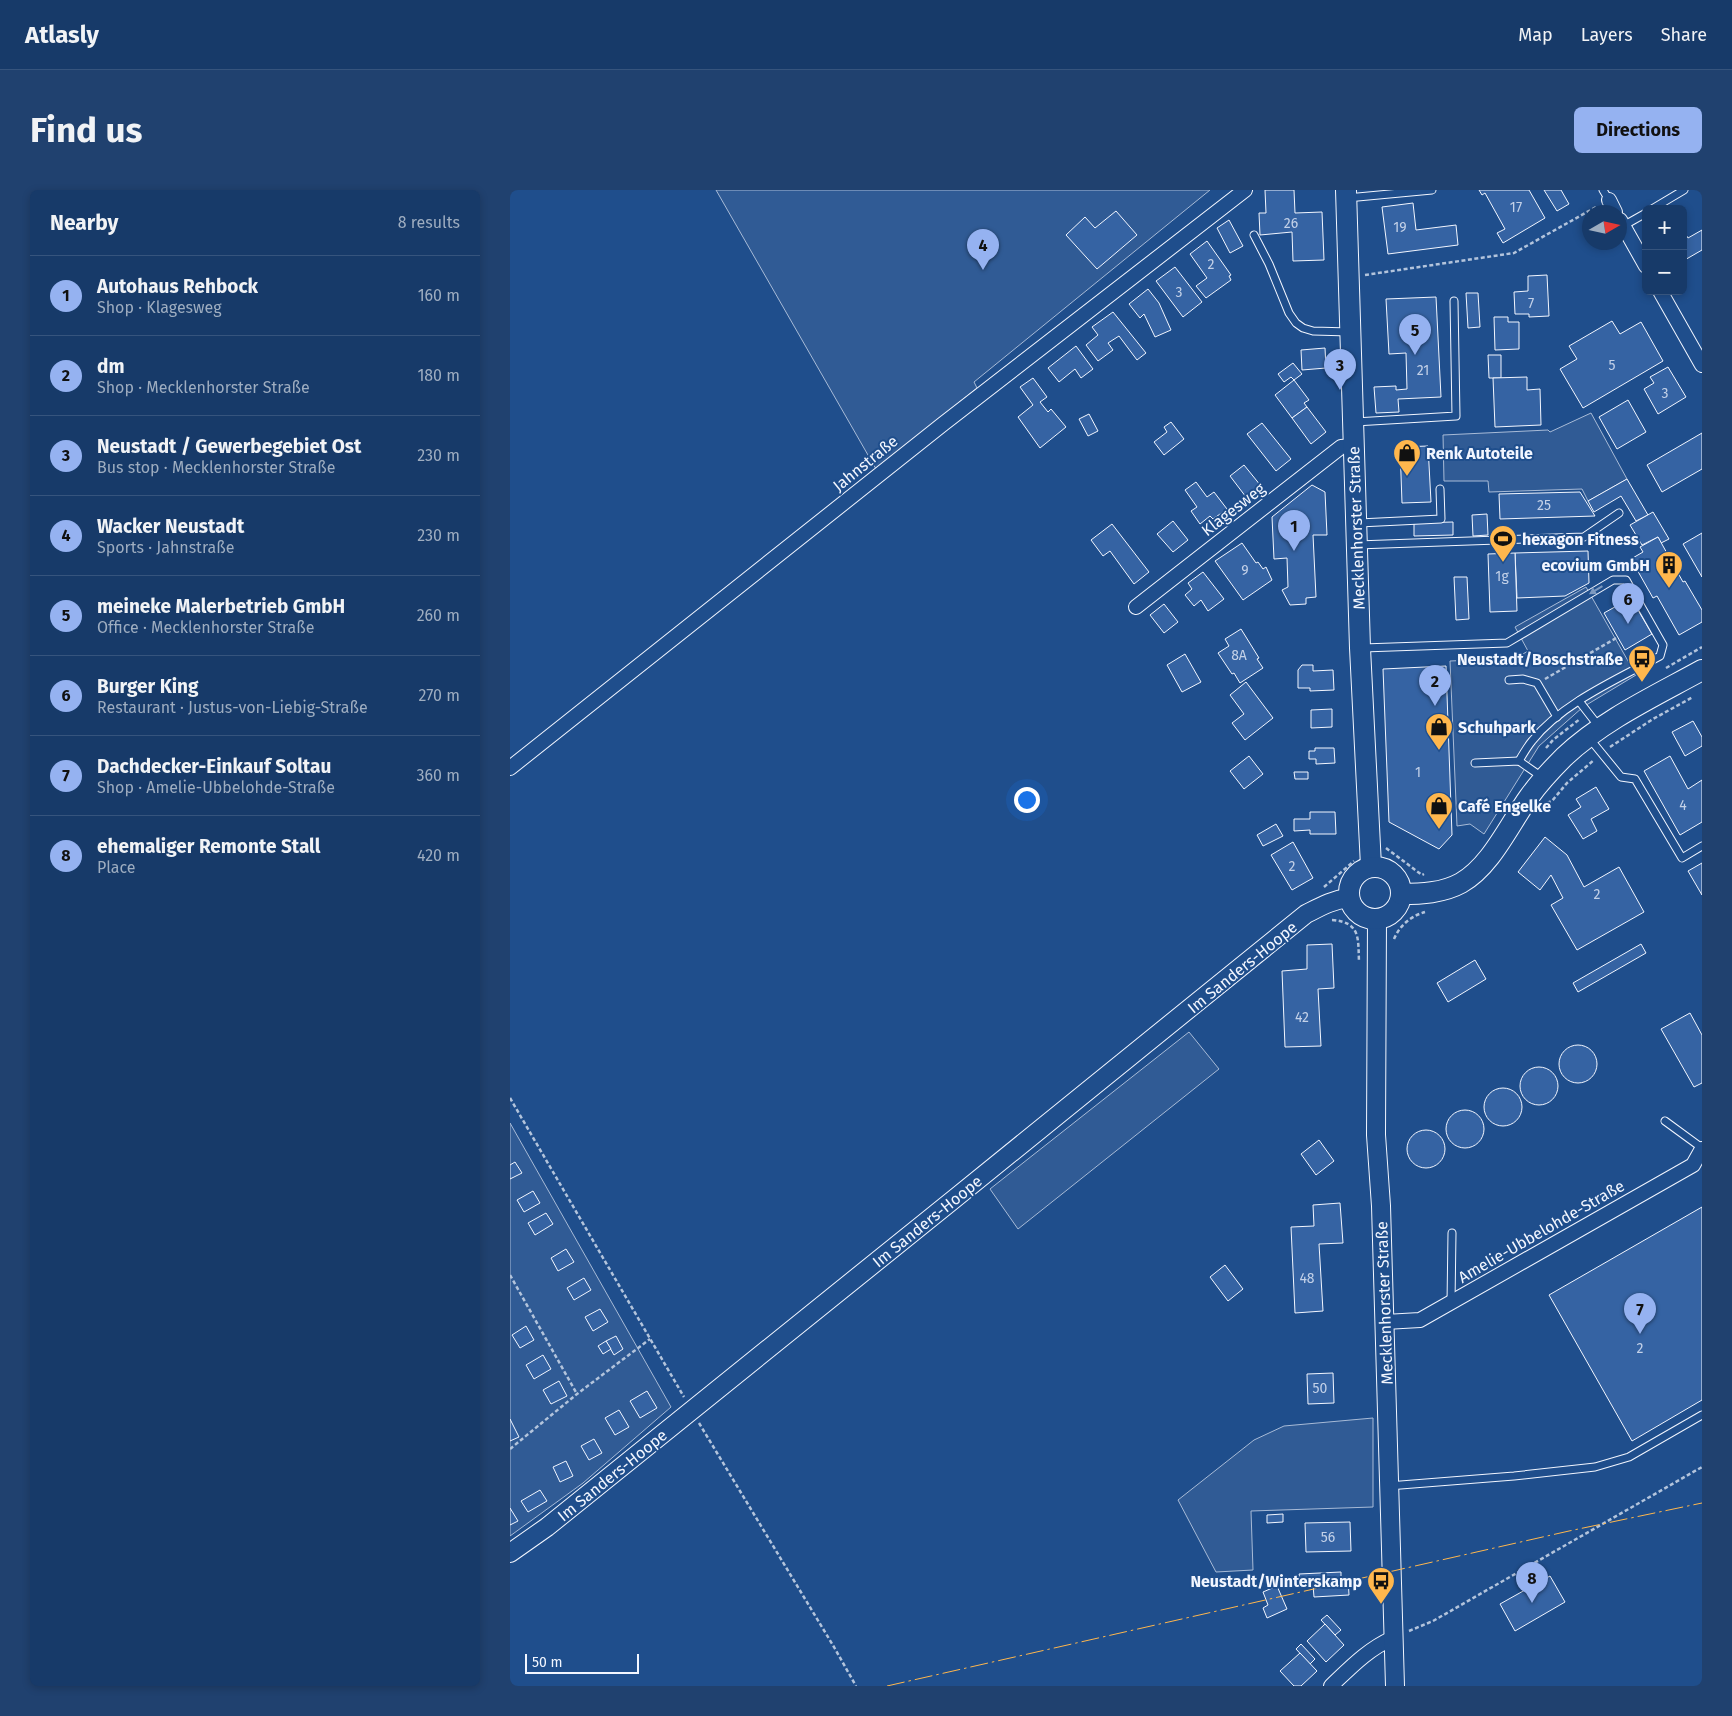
<!DOCTYPE html>
<meta charset="utf-8">
<style>
:root{--surface:#173a69;--page:#20416f;--text:#f1f3f6;--muted:#9eadc0;--line:#36547d;--accent:#95b2f1}
body{margin:0;font-family:"Fira Sans",sans-serif;background:var(--page);color:var(--text)}
.controls{position:absolute;right:15px;top:15px;display:grid;overflow:hidden;border-radius:8px;box-shadow:0 2px 8px #0003}
.controls button{width:45px;height:45px;display:grid;place-items:center;padding:0;border:0;border-bottom:1px solid var(--line);background:var(--surface);color:var(--text);font:25px sans-serif}
.compass{position:absolute;left:1072px;top:15px;width:45px;height:45px;border-radius:50%;background:var(--surface);box-shadow:0 2px 8px #0003;rotate:81deg}
.scale{position:absolute;left:15px;bottom:12px;width:114px;box-sizing:border-box;padding-left:5px;border:2px solid #f2f6ff;border-top:0;font-size:14px;line-height:18px;white-space:nowrap;color:#f2f6ff;-webkit-text-stroke:4px #1f4e8c;paint-order:stroke}
.you{position:absolute;left:516px;top:609px;width:18px;height:18px;margin:-12px;border:4px solid #fff;border-radius:50%;background:#1a73e8;box-shadow:0 0 0 8px #1a73e833}
.badge{display:grid;place-items:center;width:32px;height:32px;border-radius:50%;background:var(--accent);color:#111;font-size:16px;font-weight:700}
.pin{position:absolute;translate:-50% -41px;filter:drop-shadow(0 1px 2px #0008)}
.pin::after{content:'';position:absolute;top:26px;width:18px;height:15px;background:inherit;clip-path:polygon(0 0,100% 0,50% 100%)}
.list{margin:0;padding:0;list-style:none}
h2{display:flex;justify-content:space-between;align-items:center;height:65px;margin:0;padding:0 20px;font-size:21px}
h2 small{font-size:16px;font-weight:400;color:var(--muted)}
.list li{display:grid;grid-template-columns:32px 1fr auto;gap:15px;align-items:center;box-sizing:border-box;height:80px;padding:0 20px;border-top:1px solid var(--line)}
.list b{display:block;font-size:19px;white-space:nowrap}
.list p{margin:0;font-size:16px;white-space:nowrap;color:var(--muted)}
.list em{font-size:16px;font-style:normal;color:var(--muted)}
.map{position:relative;flex:none;width:1192px;height:1496px;overflow:hidden;border-radius:8px}
header{display:flex;align-items:center;gap:30px;box-sizing:border-box;height:70px;padding:0 25px;background:var(--surface);border-bottom:1px solid var(--line)}
header strong{font-size:24px}
nav{display:flex;gap:28px;margin-inline-start:auto;font-size:18px}
.intro{display:flex;align-items:center;justify-content:space-between;box-sizing:border-box;height:120px;padding:0 30px}
h1{margin:0;font-size:35px}
.button{padding:12px 22px;border-radius:8px;background:var(--accent);color:#111;font-size:18px;font-weight:700}
main{display:flex;gap:30px;padding:0 30px}
aside{flex:1;background:var(--surface);border-radius:8px;box-shadow:0 2px 8px #0003}
.map>svg:first-child{display:block}
.built{fill:#305b95;stroke:#a8bbd7}
.building{fill:#3563a3;stroke:#f2f6ff}
.lines{fill:none;stroke-linecap:round;stroke-linejoin:round}
.service-casing{stroke:#f2f6ff;stroke-width:9}
.minor-casing{stroke:#f2f6ff;stroke-width:16}
.tertiary-casing{stroke:#f2f6ff;stroke-width:20}
.secondary-casing{stroke:#f2f6ff;stroke-width:22}
.path{stroke:#b3c4dc;stroke-width:2.5;stroke-dasharray:4 2.5;stroke-linecap:butt}
.service{stroke:#1f4e8c;stroke-width:7}
.minor{stroke:#1f4e8c;stroke-width:14}
.tertiary{stroke:#1f4e8c;stroke-width:18}
.secondary{stroke:#1f4e8c;stroke-width:20}
.power{stroke:#ffb74d;stroke-width:1;stroke-dasharray:18 4 2.5 4;stroke-linecap:butt}
.oneway{fill:#7e9ac0}
.labels{text-anchor:middle;stroke-width:4;stroke-linejoin:round;paint-order:stroke}
.number-label{font-size:14px;fill:#c3d1e8}
.poi-label{font-size:16px;font-weight:bold;fill:#f2f6ff;stroke:#1f4e8c;text-anchor:start}
.street-label{font-size:16px;fill:#f2f6ff;stroke:#1f4e8c}
</style>
<header>
<strong>Atlasly</strong>
<nav><a>Map</a><a>Layers</a><a>Share</a></nav>
</header>
<div class="intro"><h1>Find us</h1><a class="button">Directions</a></div>
<main>
<aside>
<h2>Nearby<small>8 results</small></h2>
<ul class="list">
<li><span class="badge">1</span><div><b>Autohaus Rehbock</b><p>Shop · Klagesweg</p></div><em>160 m</em></li>
<li><span class="badge">2</span><div><b>dm</b><p>Shop · Mecklenhorster Straße</p></div><em>180 m</em></li>
<li><span class="badge">3</span><div><b>Neustadt / Gewerbegebiet Ost</b><p>Bus stop · Mecklenhorster Straße</p></div><em>230 m</em></li>
<li><span class="badge">4</span><div><b>Wacker Neustadt</b><p>Sports · Jahnstraße</p></div><em>230 m</em></li>
<li><span class="badge">5</span><div><b>meineke Malerbetrieb GmbH</b><p>Office · Mecklenhorster Straße</p></div><em>260 m</em></li>
<li><span class="badge">6</span><div><b>Burger King</b><p>Restaurant · Justus-von-Liebig-Straße</p></div><em>270 m</em></li>
<li><span class="badge">7</span><div><b>Dachdecker-Einkauf Soltau</b><p>Shop · Amelie-Ubbelohde-Straße</p></div><em>360 m</em></li>
<li><span class="badge">8</span><div><b>ehemaliger Remonte Stall</b><p>Place</p></div><em>420 m</em></li>
</ul>
</aside>
<div class="map">
<svg width="1192" height="1496" viewBox="0 0 1192 1496">
<rect width="100%" height="100%" fill="#1f4e8c"/>
<g class="built">
<polygon points="206,0 700,0 464,192 467,198 366,279"/>
<polygon points="1081,223 1117,289 1078,311 1072,299 979,302 978,291 934,291 933,245 1038,240 1040,242"/>
<polygon points="1076,397 1126,485 1073,517 1029,556 974,644 960,634 947,636 940,471 1006,468 1018,461 1005,437"/>
<polygon points="679,842 709,879 508,1039 480,999"/>
<polygon points="0,933 161,1217 73,1293 0,1346"/>
<polygon points="863,1228 863,1317 741,1321 743,1380 706,1382 668,1310 744,1250 774,1236"/>
</g>
<g class="building">
<polygon points="755,0 784,0 785,23 812,22 814,70 783,71 782,42 750,45 749,23 756,23"/>
<polygon points="969,0 1019,0 1035,28 993,53 987,43 995,39 975,3 972,5"/>
<polygon points="1034,0 1051,0 1059,14 1047,21"/>
<polygon points="903,13 906,40 946,35 948,55 878,64 872,17"/>
<polygon points="606,21 627,45 587,79 556,45 575,27 585,38"/>
<polygon points="719,30 733,56 720,63 707,38"/>
<polygon points="1173,40 1178,48 1192,40 1192,60 1173,71"/>
<polygon points="697,51 721,85 719,86 721,90 696,108 686,96 697,88 680,64"/>
<polygon points="665,77 692,112 673,127 646,91"/>
<polygon points="1037,85 1039,126 1019,127 1019,124 1005,124 1004,102 1018,101 1018,86"/>
<polygon points="638,99 649,113 661,140 645,147 634,124 630,128 619,114"/>
<polygon points="956,103 968,103 970,137 958,138"/>
<polygon points="926,107 931,207 888,209 889,222 866,223 864,197 886,196 886,200 897,199 896,163 879,164 876,109"/>
<polygon points="603,122 636,163 627,170 609,146 598,153 603,160 588,171 576,155 588,145 582,137"/>
<polygon points="984,127 998,127 998,132 1009,132 1009,159 985,160"/>
<polygon points="1102,131 1110,144 1131,132 1153,171 1073,218 1050,179 1067,169 1059,156"/>
<polygon points="566,156 583,179 571,188 565,179 549,192 538,178"/>
<polygon points="815,158 816,178 792,180 791,160"/>
<polygon points="978,165 991,165 991,188 979,188"/>
<polygon points="783,173 792,184 784,190 781,187 774,192 768,184"/>
<polygon points="1158,177 1176,207 1148,224 1134,199 1144,193 1140,187"/>
<polygon points="1017,187 1017,200 1030,199 1031,235 985,237 983,188"/>
<polygon points="523,188 537,207 530,212 538,222 541,219 556,237 530,258 508,227 523,215 510,197"/>
<polygon points="784,190 799,210 794,213 797,217 782,228 765,205"/>
<polygon points="1118,210 1136,242 1107,259 1089,227"/>
<polygon points="797,217 816,242 801,254 782,228"/>
<polygon points="579,224 588,241 578,246 569,229"/>
<polygon points="661,232 674,249 654,265 644,252 657,242 654,237"/>
<polygon points="752,233 781,269 766,281 737,244"/>
<polygon points="1192,243 1192,279 1152,302 1137,275"/>
<polygon points="918,256 921,312 892,313 890,257"/>
<polygon points="734,275 751,296 736,307 720,286"/>
<polygon points="1117,289 1138,325 1126,331 1111,306 1084,322 1078,311"/>
<polygon points="686,292 697,307 704,302 717,319 703,329 700,326 690,334 681,321 687,317 675,300"/>
<polygon points="802,295 815,302 817,345 803,345 806,407 796,408 796,414 780,415 772,400 778,397 777,368 764,369 762,327"/>
<polygon points="1070,302 1085,326 990,329 989,304"/>
<polygon points="1143,322 1159,349 1151,353 1148,347 1132,355 1120,335"/>
<polygon points="977,324 978,345 963,346 962,325"/>
<polygon points="663,331 678,350 663,362 647,344"/>
<polygon points="943,332 943,345 904,346 904,333"/>
<polygon points="602,334 639,382 624,394 600,361 593,366 581,350"/>
<polygon points="1192,343 1192,387 1173,354"/>
<polygon points="1148,347 1173,392 1175,391 1192,420 1192,432 1169,445 1147,406 1143,408 1121,369 1133,362 1130,357"/>
<polygon points="732,353 746,373 748,372 753,379 756,377 762,390 733,410 705,371"/>
<polygon points="1078,361 1079,393 1055,406 1007,408 1005,363"/>
<polygon points="1005,363 1007,421 980,422 978,364"/>
<polygon points="693,382 714,409 698,421 691,410 684,416 675,405 682,399 678,393"/>
<polygon points="944,387 957,387 959,429 946,430"/>
<polygon points="1121,408 1142,444 1115,460 1094,423"/>
<polygon points="654,414 668,432 654,443 640,425"/>
<polygon points="731,439 749,468 747,469 753,478 730,493 724,483 722,484 708,463 719,456 715,449"/>
<polygon points="675,464 691,492 672,502 657,475"/>
<polygon points="792,475 803,475 803,481 823,480 824,500 800,501 800,498 788,498 788,480"/>
<polygon points="936,476 942,645 929,659 879,632 873,479"/>
<polygon points="736,492 763,528 735,550 722,533 734,524 720,505"/>
<polygon points="822,519 822,537 801,538 801,520"/>
<polygon points="1183,531 1192,547 1192,556 1175,566 1162,542"/>
<polygon points="805,558 824,558 825,573 806,574 806,569 799,569 799,561 805,561"/>
<polygon points="739,566 753,584 734,599 720,581"/>
<polygon points="1160,566 1178,599 1192,590 1192,632 1170,645 1134,581"/>
<polygon points="784,582 798,582 798,589 785,589"/>
<polygon points="1086,597 1099,619 1081,629 1087,641 1073,649 1058,625 1071,617 1066,609"/>
<polygon points="800,622 825,622 826,644 800,644 800,640 784,641 784,629 800,629"/>
<polygon points="766,634 773,646 753,656 747,645"/>
<polygon points="1035,647 1057,665 1074,697 1109,677 1134,722 1067,760 1041,715 1053,708 1041,685 1030,700 1008,682"/>
<polygon points="783,652 803,688 782,700 761,665"/>
<polygon points="1192,673 1192,705 1178,681"/>
<polygon points="822,754 824,798 808,799 811,856 775,857 772,781 797,779 797,755"/>
<polygon points="1131,754 1136,763 1068,802 1063,793"/>
<polygon points="965,770 976,789 938,812 927,793"/>
<polygon points="1180,823 1192,845 1192,893 1184,897 1151,839"/>
<circle cx="1068" cy="874" r="19"/>
<circle cx="1029" cy="896" r="19"/>
<circle cx="993" cy="917" r="19"/>
<circle cx="955" cy="939" r="19"/>
<circle cx="916" cy="959" r="19"/>
<polygon points="809,950 824,971 806,985 791,964"/>
<polygon points="5,972 12,983 0,989 0,975"/>
<polygon points="23,1001 30,1013 14,1022 7,1010"/>
<polygon points="830,1013 833,1053 809,1054 813,1121 785,1123 781,1037 804,1036 803,1015"/>
<polygon points="1192,1017 1192,1210 1122,1251 1039,1105"/>
<polygon points="36,1023 43,1034 25,1045 18,1033"/>
<polygon points="56,1059 64,1072 48,1081 41,1068"/>
<polygon points="715,1075 733,1099 718,1111 700,1087"/>
<polygon points="74,1088 81,1100 64,1110 57,1098"/>
<polygon points="90,1119 98,1132 83,1141 75,1127"/>
<polygon points="16,1136 24,1150 10,1158 2,1145"/>
<polygon points="106,1146 113,1159 104,1165 96,1151"/>
<polygon points="96,1151 101,1159 93,1164 88,1156"/>
<polygon points="33,1165 41,1179 24,1189 16,1175"/>
<polygon points="823,1183 824,1213 798,1214 797,1184"/>
<polygon points="49,1191 57,1206 41,1214 33,1200"/>
<polygon points="137,1201 147,1218 130,1228 120,1211"/>
<polygon points="109,1220 119,1237 105,1245 95,1228"/>
<polygon points="0,1229 9,1247 0,1251"/>
<polygon points="84,1249 92,1263 79,1270 71,1256"/>
<polygon points="56,1271 63,1286 50,1292 43,1277"/>
<polygon points="30,1300 37,1311 18,1322 11,1311"/>
<polygon points="0,1318 8,1331 0,1335"/>
<polygon points="773,1324 773,1332 757,1333 757,1325"/>
<polygon points="840,1332 841,1361 796,1362 795,1333"/>
<polygon points="831,1382 831,1388 838,1388 839,1405 804,1407 803,1395 798,1395 797,1389 790,1390 789,1384"/>
<polygon points="1040,1386 1055,1412 1005,1441 990,1414"/>
<polygon points="767,1396 777,1419 757,1428 753,1418 758,1415 753,1402"/>
<polygon points="817,1425 831,1440 825,1445 811,1430"/>
<polygon points="815,1434 834,1455 816,1472 797,1451"/>
<polygon points="791,1454 805,1469 800,1474 786,1459"/>
<polygon points="790,1463 807,1481 791,1496 784,1496 770,1481"/>
</g>
<g class="lines">
<defs>
<g id="service">
<polyline points="1093,0 1099,10"/>
<polyline points="837,8 922,0"/>
<polyline points="1142,19 1174,0"/>
<polyline points="1113,36 1136,23"/>
<polyline points="744,45 759,74 779,123 786,133 793,138 803,141 840,142"/>
<polyline points="845,232 946,226 944,111"/>
<polyline points="849,333 931,329 930,299"/>
<polyline points="847,355 1074,347 1109,323"/>
<path d="M853,458L997,453L1103,390H1116L1153,455L1150,466C1108,489 1052,513 1022,551C1017,557 1013,564 1009,571"/>
<polyline points="999,490 1013,489 1027,493 1047,527"/>
<polyline points="1069,511 1090,538"/>
<polyline points="1080,549 1111,587 1125,589 1172,668 1192,656"/>
<polyline points="965,573 1009,571 1032,587"/>
<polyline points="1155,931 1192,958"/>
<polyline points="941,1113 942,1043"/>
<polyline points="878,1296 1004,1286 1085,1277 1119,1267 1192,1225"/>
</g>
<g id="minor">
<polyline points="1099,10 1105,22"/>
<polyline points="1110,30 1136,76"/>
<polyline points="1150,101 1192,175"/>
<polyline points="626,417 831,257 844,256"/>
<polyline points="0,578 433,234 735,0"/>
<polyline points="875,1132 910,1130 1183,975 1192,959"/>
<path d="M821,1496C841,1477 858,1459 883,1448"/>
</g>
<g id="tertiary">
<polyline points="867,730 866,945 871,1016 885,1496"/>
<path d="M0,1363L37,1337C290,1132 544,930 796,724C810,717 822,710 838,708"/>
</g>
<g id="secondary">
<polyline points="836,0 850,458 861,676"/>
<circle cx="865" cy="703" r="26"/>
<path d="M891,704C911,704 933,703 951,693C981,676 999,635 1019,607C1029,593 1042,579 1054,567C1093,530 1145,506 1192,480"/>
</g>
</defs>
<use href="#service" class="service-casing"/>
<use href="#minor" class="minor-casing"/>
<use href="#tertiary" class="tertiary-casing"/>
<use href="#secondary" class="secondary-casing"/>
<g class="path">
<polyline points="855,85 1004,63 1086,17"/>
<polyline points="1156,478 1192,457"/>
<polyline points="1035,489 1108,447"/>
<polyline points="1100,557 1143,529 1183,507"/>
<polyline points="1036,558 1043,550 1070,529"/>
<polyline points="1037,613 1042,611 1057,593 1084,570"/>
<polyline points="876,658 912,685 914,684"/>
<polyline points="814,697 844,671"/>
<path d="M822,730C851,732 848,749 849,772"/>
<path d="M884,749C890,735 901,726 915,722"/>
<polyline points="0,908 174,1207"/>
<polyline points="0,1085 67,1204"/>
<polyline points="189,1233 324,1457 346,1496"/>
<polyline points="0,1259 67,1204 140,1149"/>
<polyline points="899,1441 923,1431 1192,1277"/>
</g>
<use href="#service" class="service"/>
<use href="#minor" class="minor"/>
<use href="#tertiary" class="tertiary"/>
<use href="#secondary" class="secondary"/>
<polyline class="power" points="377,1496 1059,1341 1192,1313"/>
</g>
<defs><path id="oneway-solid" d="M-6-.8H1V-3.2L6.5 0L1 3.2V.8H-6Z" transform="scale(1.25)"/></defs>
<use class="oneway" href="#oneway-solid" transform="translate(1086 400) rotate(149)"/>
<defs>
<symbol id="shop-pin" viewBox="-11 -11 22 30"><path d="M0 17L-7.5 6A9.5 9.5 0 1 1 7.5 6Z" fill="#ffb74d" stroke="#1f4e8c"/><path d="M-5-2.5h2.3a2.7 3.5 0 0 1 5.4 0H5L5.5 6h-11ZM-1.5-2.5h3a1.5 2.3 0 0 0-3 0Z" fill="#111"/></symbol>
<symbol id="stadium-pin" viewBox="-11 -11 22 30"><path d="M0 17L-7.5 6A9.5 9.5 0 1 1 7.5 6Z" fill="#ffb74d" stroke="#1f4e8c"/><path d="M0-5a6.5 5 0 1 0 0 10a6.5 5 0 1 0 0-10ZM-3.5-1.8h7v3.6h-7Z" fill="#111"/></symbol>
<symbol id="building-pin" viewBox="-11 -11 22 30"><path d="M0 17L-7.5 6A9.5 9.5 0 1 1 7.5 6Z" fill="#ffb74d" stroke="#1f4e8c"/><path d="M-4-6H4V6H1V3H-1V6H-4ZM-2.5-4.3h1.7v1.8h-1.7ZM.8-4.3h1.7v1.8H.8ZM-2.5-1h1.7V.8h-1.7ZM.8-1h1.7V.8H.8Z" fill="#111"/></symbol>
<symbol id="bus-pin" viewBox="-11 -11 22 30"><path d="M0 17L-7.5 6A9.5 9.5 0 1 1 7.5 6Z" fill="#ffb74d" stroke="#1f4e8c"/><path d="M-5-6H5V4H4V6H2V4H-2V6H-4V4H-5ZM-3.5-4V0h7V-4ZM-3.5 1.2v1.5H-2V1.2ZM2 1.2v1.5H3.5V1.2Z" fill="#111"/></symbol>
</defs>
<g fill-rule="evenodd">
<use href="#shop-pin" x="881" y="247" width="32" height="43"/>
<use href="#stadium-pin" x="977" y="333" width="32" height="43"/>
<use href="#building-pin" x="1143" y="359" width="32" height="43"/>
<use href="#bus-pin" x="1116" y="453" width="32" height="43"/>
<use href="#shop-pin" x="913" y="521" width="32" height="43"/>
<use href="#shop-pin" x="913" y="600" width="32" height="43"/>
<use href="#bus-pin" x="855" y="1375" width="32" height="43"/>
</g>
<g class="labels">
<g class="number-label">
<text x="1006" y="22">17</text>
<text x="781" y="38">26</text>
<text x="890" y="42">19</text>
<text x="701" y="79">2</text>
<text x="669" y="107">3</text>
<text x="1021" y="118">7</text>
<text x="1102" y="180">5</text>
<text x="913" y="185">21</text>
<text x="1155" y="208">3</text>
<text x="1034" y="320">25</text>
<text x="735" y="385">9</text>
<text x="992" y="391">1g</text>
<text x="729" y="470">8A</text>
<text x="908" y="587">1</text>
<text x="1173" y="620">4</text>
<text x="782" y="681">2</text>
<text x="1087" y="709">2</text>
<text x="792" y="832">42</text>
<text x="797" y="1093">48</text>
<text x="1130" y="1163">2</text>
<text x="810" y="1203">50</text>
<text x="818" y="1352">56</text>
</g>
<g class="poi-label">
<text x="916" y="269">Renk Autoteile</text>
<text x="1012" y="355">hexagon Fitness</text>
<text x="1140" y="381" text-anchor="end">ecovium GmbH</text>
<text x="1113" y="475" text-anchor="end">Neustadt/Boschstraße</text>
<text x="948" y="543">Schuhpark</text>
<text x="948" y="622">Café Engelke</text>
<text x="852" y="1397" text-anchor="end">Neustadt/Winterskamp</text>
</g>
<g class="street-label">
<text transform="translate(355 273) rotate(-39)" y="6">Jahnstraße</text>
<text transform="translate(723 319) rotate(-38)" y="6">Klagesweg</text>
<text transform="translate(846 338) rotate(-92)" y="6">Mecklenhorster Straße</text>
<text transform="translate(732 777) rotate(-39)" y="6">Im Sanders-Hoope</text>
<text transform="translate(417 1031) rotate(-39)" y="6">Im Sanders-Hoope</text>
<text transform="translate(1031 1041) rotate(-30)" y="6">Amelie-Ubbelohde-Straße</text>
<text transform="translate(874 1113) rotate(-92)" y="6">Mecklenhorster Straße</text>
<text transform="translate(102 1285) rotate(-39)" y="6">Im Sanders-Hoope</text>
</g>
</g>
</svg>
<div class="controls">
<button>+</button>
<button>−</button>
</div>
<svg class="compass" viewBox="-18 -18 36 36"><path d="M0-13l5 13h-10z" fill="#e53935"/><path d="M0 13l5-13h-10z" fill="#9eadc0"/></svg>
<div class="scale">50 m</div>
<div class="you"></div>
<div class="pin badge" style="left:784px;top:361px">1</div>
<div class="pin badge" style="left:925px;top:516px">2</div>
<div class="pin badge" style="left:830px;top:200px">3</div>
<div class="pin badge" style="left:473px;top:80px">4</div>
<div class="pin badge" style="left:905px;top:165px">5</div>
<div class="pin badge" style="left:1118px;top:434px">6</div>
<div class="pin badge" style="left:1130px;top:1144px">7</div>
<div class="pin badge" style="left:1022px;top:1413px">8</div>
</div>
</main>
